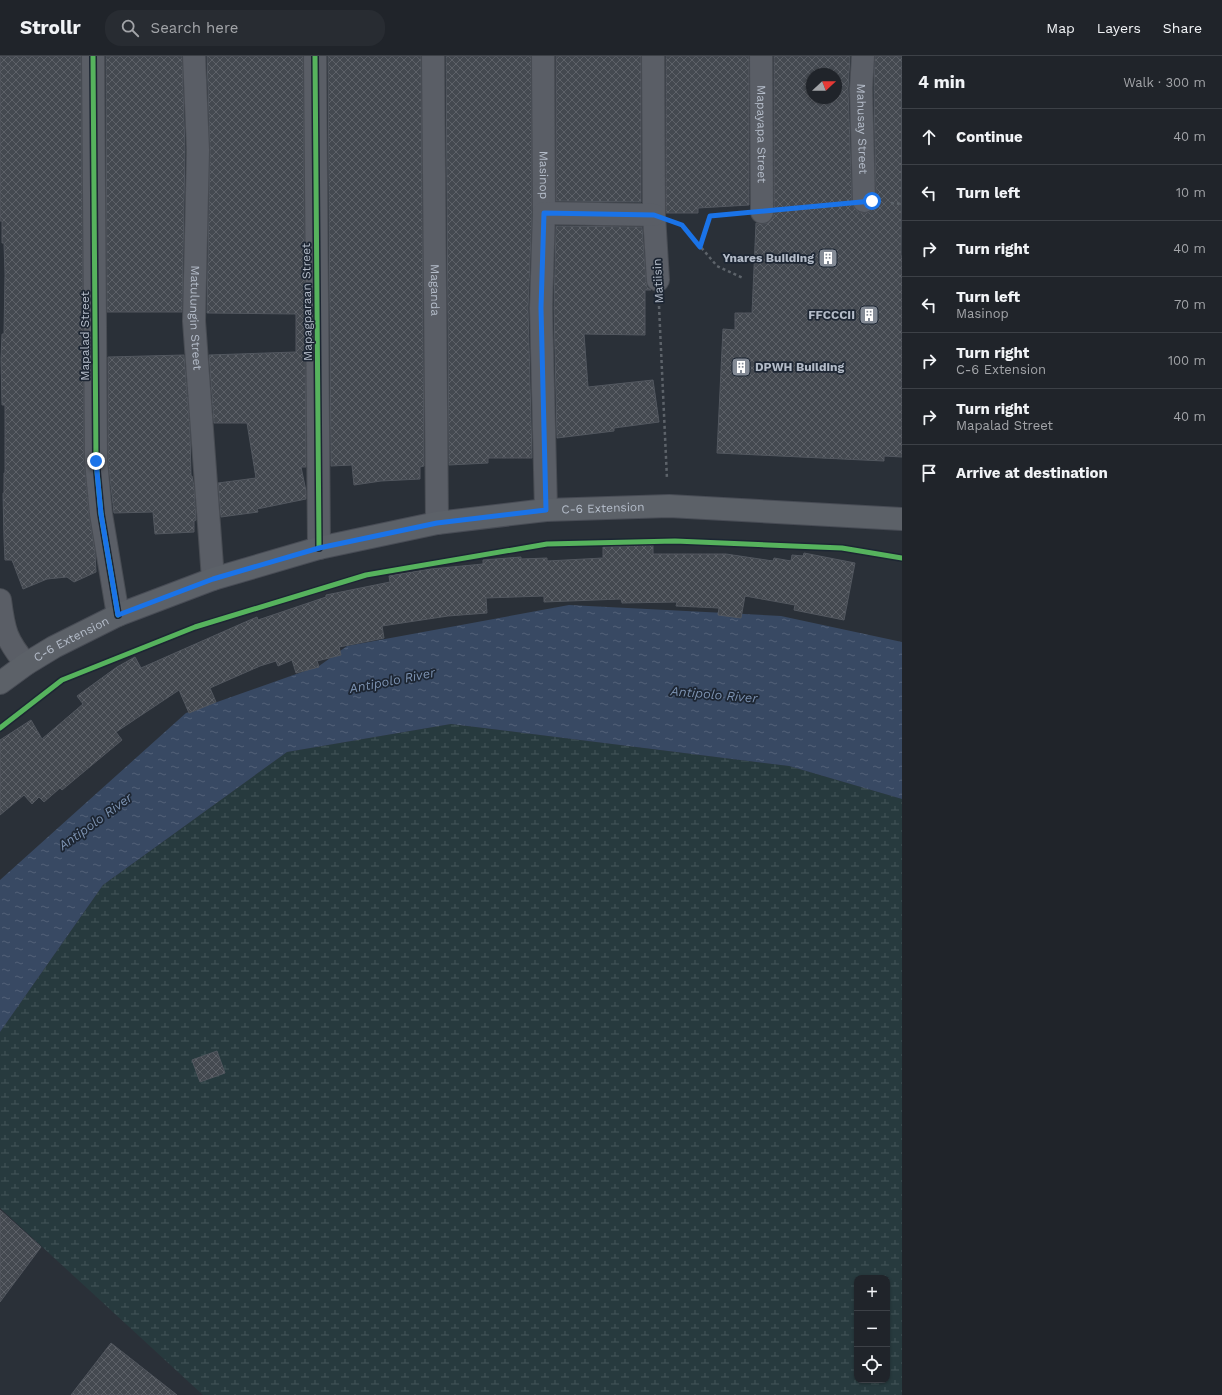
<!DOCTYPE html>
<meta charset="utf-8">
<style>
:root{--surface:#20242a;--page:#282c32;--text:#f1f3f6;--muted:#a2a4a8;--line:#3d4147}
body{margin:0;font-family:"Work Sans",sans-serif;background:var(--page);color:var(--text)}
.controls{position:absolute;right:12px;bottom:12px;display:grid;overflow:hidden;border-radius:8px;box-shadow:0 1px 3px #0004}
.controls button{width:36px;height:36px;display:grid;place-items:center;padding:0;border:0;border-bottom:1px solid var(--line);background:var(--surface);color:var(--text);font:20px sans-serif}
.compass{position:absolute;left:806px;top:12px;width:36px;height:36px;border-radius:50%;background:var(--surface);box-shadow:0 1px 3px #0004;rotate:68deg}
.stop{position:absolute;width:12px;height:12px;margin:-9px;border:3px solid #1a73e8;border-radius:50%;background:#fff}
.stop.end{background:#1a73e8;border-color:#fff;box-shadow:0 1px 4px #0008}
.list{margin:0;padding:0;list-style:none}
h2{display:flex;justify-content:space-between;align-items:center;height:52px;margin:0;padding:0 16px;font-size:17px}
h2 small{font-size:13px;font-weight:400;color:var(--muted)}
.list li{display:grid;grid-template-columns:26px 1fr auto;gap:12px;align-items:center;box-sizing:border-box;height:56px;padding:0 16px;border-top:1px solid var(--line)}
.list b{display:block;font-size:15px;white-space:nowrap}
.list p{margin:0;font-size:13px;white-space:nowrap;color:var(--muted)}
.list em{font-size:13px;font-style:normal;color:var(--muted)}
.icon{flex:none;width:22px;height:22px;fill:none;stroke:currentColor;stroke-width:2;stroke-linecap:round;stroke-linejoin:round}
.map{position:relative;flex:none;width:902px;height:1339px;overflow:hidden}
header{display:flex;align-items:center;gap:24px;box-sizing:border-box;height:56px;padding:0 20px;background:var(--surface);border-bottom:1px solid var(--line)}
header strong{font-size:19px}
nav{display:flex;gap:22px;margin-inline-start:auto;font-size:14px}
.search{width:280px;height:36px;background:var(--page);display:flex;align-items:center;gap:10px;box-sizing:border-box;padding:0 14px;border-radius:16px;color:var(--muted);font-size:15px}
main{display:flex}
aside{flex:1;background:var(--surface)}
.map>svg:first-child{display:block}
.wetland{fill:url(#wetland-marsh);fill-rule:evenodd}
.water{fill:url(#water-ripples)}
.building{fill:url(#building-cross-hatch);stroke:#52575f;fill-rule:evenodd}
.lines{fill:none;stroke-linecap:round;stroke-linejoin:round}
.minor-casing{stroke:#484c53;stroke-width:24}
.major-casing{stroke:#484c55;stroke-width:24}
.path{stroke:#5d636a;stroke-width:2.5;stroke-dasharray:3 3;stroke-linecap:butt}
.minor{stroke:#5a5e66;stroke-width:22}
.major{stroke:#5c6168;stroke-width:22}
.cycleway-casing{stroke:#1d2633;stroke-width:8}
.cycleway{stroke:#56b35d;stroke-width:5}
.route{stroke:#1a73e8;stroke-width:5}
.labels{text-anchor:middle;stroke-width:3.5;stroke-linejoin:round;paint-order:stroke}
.street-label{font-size:12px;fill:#b4bcc9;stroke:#1d2633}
.poi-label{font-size:12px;font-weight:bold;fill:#b4bcc9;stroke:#1d2633;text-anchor:end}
.water-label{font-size:13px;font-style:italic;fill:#7c92b1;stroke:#1d2633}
</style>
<header>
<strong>Strollr</strong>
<div class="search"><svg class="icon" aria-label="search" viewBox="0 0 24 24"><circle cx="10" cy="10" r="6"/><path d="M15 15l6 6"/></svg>Search here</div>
<nav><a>Map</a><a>Layers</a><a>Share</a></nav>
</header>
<main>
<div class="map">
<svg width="902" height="1339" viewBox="0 0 902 1339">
<defs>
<pattern id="wetland-marsh" width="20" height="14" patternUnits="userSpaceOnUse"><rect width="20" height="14" fill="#273a3e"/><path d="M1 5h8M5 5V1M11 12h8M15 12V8" fill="none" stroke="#445559"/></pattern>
<pattern id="water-ripples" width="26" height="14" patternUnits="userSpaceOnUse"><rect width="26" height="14" fill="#384963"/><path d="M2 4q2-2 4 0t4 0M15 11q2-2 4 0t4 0" fill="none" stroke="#526178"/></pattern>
<pattern id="building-cross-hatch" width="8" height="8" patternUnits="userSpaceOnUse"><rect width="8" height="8" fill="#444950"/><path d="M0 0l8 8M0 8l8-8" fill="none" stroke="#5d6168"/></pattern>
</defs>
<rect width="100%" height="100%" fill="#2a3038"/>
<path class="wetland" d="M451,668L789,710L902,743V1339H203L0,1152V976L103,829L287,696ZM857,1222H887V1324H857Z"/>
<polygon class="water" points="569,549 781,560 902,586 902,743 789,710 451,668 287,696 103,829 0,976 0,824 186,657 319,610 347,590"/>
<g class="building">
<polygon points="0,0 81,0 84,405 89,459 95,496 96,516 74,526 67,521 47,523 23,533 12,504 5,504 4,482 3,437 4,437 4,417 5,417 5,349 2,349 1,303 2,278 4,278 5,218 4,187 2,187 2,165 0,165"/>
<polygon points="106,0 182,0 185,94 182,256 107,256"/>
<polygon points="207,0 303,0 306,411 301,411 306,435 306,443 257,453 258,456 221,461 218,427 256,422 247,367 214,367 209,299 296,296 296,258 207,257 210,94"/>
<polygon points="328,0 421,0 424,410 420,411 420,423 381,425 354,429 352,409 331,410"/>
<polygon points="446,0 531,0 532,157 528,252 532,402 488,402 488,407 449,409"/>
<polygon points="556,0 641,0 641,146 556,145"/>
<polygon points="666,0 749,0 749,149 698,152 698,157 666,157"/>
<path d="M774,0H850L848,33L852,145L854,152L858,156L864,157L871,155L875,151L876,145L874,33L875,0H902L901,200H902V401L884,400V405L717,397L723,273L735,274V257H752L756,167L762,168L768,167L773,162L774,156ZM812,18H836V42H812Z"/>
<polygon points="556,170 642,171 646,225 647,231 651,234 645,234 645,279 584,278 588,331 653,324 659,366 614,372 614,375 557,382 554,252"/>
<polygon points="184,299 190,374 191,420 192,420 194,430 196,464 194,465 194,476 155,478 153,456 114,457 108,404 108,301"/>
<polygon points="653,489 653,498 726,498 773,505 774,502 791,505 792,499 803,500 804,497 855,507 844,564 794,554 795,549 745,540 741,562 718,559 719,552 676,550 677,546 622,547 621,543 544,546 544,540 486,542 487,557 448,560 382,570 384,582 339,591 341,599 317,605 319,611 296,617 292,604 278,610 276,605 260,610 210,632 216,646 189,657 179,634 116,676 122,684 62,734 60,732 44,746 39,741 32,748 24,739 0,759 0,684 31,664 42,683 83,648 77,640 117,611 135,601 141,612 243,567 257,561 258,564 326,541 326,539 390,526 389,520 431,513 483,508 483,504 521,501 521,503 547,502 547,505 603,502 603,491"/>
<polygon points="217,995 225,1017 200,1026 192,1004"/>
<polygon points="0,1154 41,1191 0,1246"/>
<polygon points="111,1287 177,1339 71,1339"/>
</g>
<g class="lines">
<defs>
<g id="minor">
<polyline points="93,0 96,405 101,458 118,559"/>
<path id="s1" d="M194,0L198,94L194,265L213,523"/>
<polyline points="315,0 319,492"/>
<path id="s2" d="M433,0L437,467"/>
<path id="s3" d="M543,0L544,157L541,252L546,454"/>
<polyline points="653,0 654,159 658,224"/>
<path id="s4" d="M761,0L762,156"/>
<path id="s5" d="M863,0L861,33L864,145"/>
<polyline points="544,157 654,159"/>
<path d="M0,544C4,575 6,584 26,608"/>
</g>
<g id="major">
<path id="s6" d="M0,627L26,608L54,591L118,559L213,523L319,492L437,467L546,454L669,450L902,463"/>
</g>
</defs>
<use href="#minor" class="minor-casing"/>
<use href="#major" class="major-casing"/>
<g class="path">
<polyline points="891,147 902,148"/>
<polyline points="789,154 838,149"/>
<polyline points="682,169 717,210 743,222"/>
<polyline points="700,191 710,160 736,158"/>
<polyline points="659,250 667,423"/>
</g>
<use href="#minor" class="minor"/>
<use href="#major" class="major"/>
<defs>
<g id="cycleway">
<polyline points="93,0 96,405 101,458 118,559"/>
<polyline points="315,0 319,492"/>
<polyline points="0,672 62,624 195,571 366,519 547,488 675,485 842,492 902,502"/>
</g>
</defs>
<use href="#cycleway" class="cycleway-casing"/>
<use href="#cycleway" class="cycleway"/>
</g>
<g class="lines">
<polyline class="route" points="96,405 101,458 118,559 213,523 319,492 437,467 546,454 541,252 544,157 654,159 682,169 700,191 710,160 872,145"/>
</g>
<defs>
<symbol id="building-square" viewBox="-11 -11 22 22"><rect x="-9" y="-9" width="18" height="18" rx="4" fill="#848b96" stroke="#1d2633"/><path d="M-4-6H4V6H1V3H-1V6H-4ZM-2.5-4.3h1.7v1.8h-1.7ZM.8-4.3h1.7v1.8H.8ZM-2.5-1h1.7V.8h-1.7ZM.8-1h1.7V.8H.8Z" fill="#fff"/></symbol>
</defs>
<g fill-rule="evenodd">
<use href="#building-square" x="817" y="191" width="22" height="22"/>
<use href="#building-square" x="858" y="248" width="22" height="22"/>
<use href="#building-square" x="730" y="300" width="22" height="22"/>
</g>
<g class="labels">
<g class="street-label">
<text dy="4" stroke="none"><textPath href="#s5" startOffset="73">Mahusay Street</textPath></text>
<text dy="4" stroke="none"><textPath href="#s4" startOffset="78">Mapayapa Street</textPath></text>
<text dy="4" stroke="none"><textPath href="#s3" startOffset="119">Masinop</textPath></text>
<text transform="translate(658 225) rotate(-93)" y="4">Matiisin</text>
<text dy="4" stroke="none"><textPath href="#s2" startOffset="234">Maganda</textPath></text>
<text transform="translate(307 246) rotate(-91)" y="4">Mapagparaan Street</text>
<text dy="4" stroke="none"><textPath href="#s1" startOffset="262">Matulungin Street</textPath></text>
<text transform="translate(85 280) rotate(-90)" y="4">Mapalad Street</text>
<text dy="4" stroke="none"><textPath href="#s6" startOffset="636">C-6 Extension</textPath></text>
<text dy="4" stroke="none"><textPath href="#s6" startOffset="84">C-6 Extension</textPath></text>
</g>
<g class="poi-label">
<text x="814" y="206">Ynares Building</text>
<text x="855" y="263">FFCCCII</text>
<text x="755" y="315" text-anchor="start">DPWH Building</text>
</g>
<g class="water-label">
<text transform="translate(392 624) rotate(-11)" y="5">Antipolo River</text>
<text transform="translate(714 638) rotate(5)" y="5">Antipolo River</text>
<text transform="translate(95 765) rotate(-36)" y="5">Antipolo River</text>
</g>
</g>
</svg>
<div class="controls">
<button>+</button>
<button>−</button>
<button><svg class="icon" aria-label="locate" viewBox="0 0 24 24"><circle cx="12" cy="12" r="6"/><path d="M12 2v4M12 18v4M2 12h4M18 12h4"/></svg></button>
</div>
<svg class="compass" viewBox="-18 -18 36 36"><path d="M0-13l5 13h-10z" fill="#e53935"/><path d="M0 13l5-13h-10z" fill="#a2a4a8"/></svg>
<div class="stop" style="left:872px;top:145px"></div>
<div class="stop end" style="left:96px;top:405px"></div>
</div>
<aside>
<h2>4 min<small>Walk · 300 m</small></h2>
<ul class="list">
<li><svg class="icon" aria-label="ahead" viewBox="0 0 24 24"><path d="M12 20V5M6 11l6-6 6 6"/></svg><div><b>Continue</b></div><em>40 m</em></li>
<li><svg class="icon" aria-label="left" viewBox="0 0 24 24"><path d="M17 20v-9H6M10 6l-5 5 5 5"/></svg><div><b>Turn left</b></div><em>10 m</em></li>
<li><svg class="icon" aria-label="right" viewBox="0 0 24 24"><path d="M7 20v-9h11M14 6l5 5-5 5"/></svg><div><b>Turn right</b></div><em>40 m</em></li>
<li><svg class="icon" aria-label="left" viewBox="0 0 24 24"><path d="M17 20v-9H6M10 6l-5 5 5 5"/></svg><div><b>Turn left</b><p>Masinop</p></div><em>70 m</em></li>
<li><svg class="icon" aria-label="right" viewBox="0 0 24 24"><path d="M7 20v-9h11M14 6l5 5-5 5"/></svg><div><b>Turn right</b><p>C-6 Extension</p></div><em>100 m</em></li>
<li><svg class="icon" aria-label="right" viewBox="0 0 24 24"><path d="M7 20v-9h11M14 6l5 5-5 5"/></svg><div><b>Turn right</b><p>Mapalad Street</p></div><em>40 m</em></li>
<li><svg class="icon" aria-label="arrive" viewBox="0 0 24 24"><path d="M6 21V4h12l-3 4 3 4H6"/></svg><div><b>Arrive at destination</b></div></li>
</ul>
</aside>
</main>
